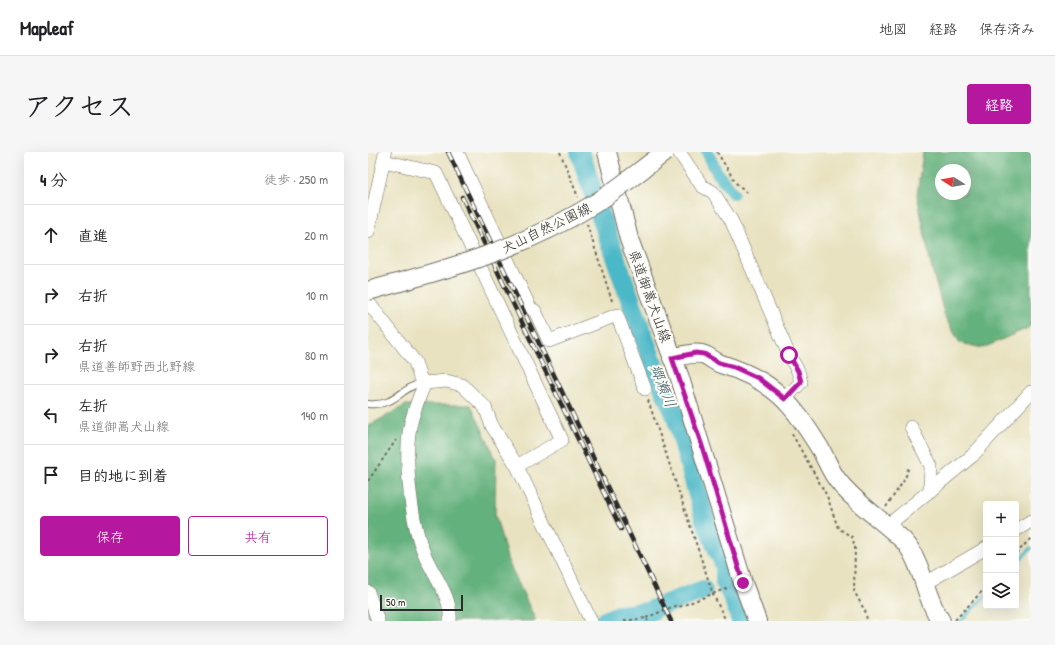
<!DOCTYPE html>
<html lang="ja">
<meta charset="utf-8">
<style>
:root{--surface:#fff;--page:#f6f6f6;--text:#202124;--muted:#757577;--line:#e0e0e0;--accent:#b5179e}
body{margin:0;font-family:"Patrick Hand","Klee One",sans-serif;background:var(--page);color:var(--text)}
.controls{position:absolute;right:12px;bottom:12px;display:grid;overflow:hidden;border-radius:4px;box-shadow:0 4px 16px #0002}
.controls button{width:36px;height:36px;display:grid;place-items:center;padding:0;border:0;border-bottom:1px solid var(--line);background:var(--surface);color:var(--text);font:20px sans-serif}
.compass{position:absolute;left:567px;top:12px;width:36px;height:36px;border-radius:50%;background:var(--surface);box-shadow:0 4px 16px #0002;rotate:281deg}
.scale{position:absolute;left:12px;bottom:10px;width:83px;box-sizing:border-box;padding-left:4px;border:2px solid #2b2b2b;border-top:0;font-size:11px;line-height:14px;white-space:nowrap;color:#2b2b2b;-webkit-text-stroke:3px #fdfcf7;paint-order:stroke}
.stop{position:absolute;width:12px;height:12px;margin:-9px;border:3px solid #b5179e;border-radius:50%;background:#fff}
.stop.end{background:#b5179e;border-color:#fff;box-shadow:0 1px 4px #0008}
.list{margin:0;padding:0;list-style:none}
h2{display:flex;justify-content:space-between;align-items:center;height:52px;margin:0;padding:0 16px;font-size:17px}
h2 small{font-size:13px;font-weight:400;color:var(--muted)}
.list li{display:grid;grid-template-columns:26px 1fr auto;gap:12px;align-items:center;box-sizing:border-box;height:60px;padding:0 16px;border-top:1px solid var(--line)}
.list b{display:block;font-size:15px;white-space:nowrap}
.list p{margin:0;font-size:13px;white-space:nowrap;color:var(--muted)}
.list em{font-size:13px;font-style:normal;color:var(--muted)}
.actions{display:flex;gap:8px;padding:12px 16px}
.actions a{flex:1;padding:9px 0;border:1px solid var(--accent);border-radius:4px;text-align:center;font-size:14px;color:var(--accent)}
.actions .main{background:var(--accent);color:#fff}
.icon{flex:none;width:22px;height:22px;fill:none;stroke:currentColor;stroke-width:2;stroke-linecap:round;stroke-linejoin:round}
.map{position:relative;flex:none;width:663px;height:469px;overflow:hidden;border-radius:4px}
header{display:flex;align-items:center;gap:24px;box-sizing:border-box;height:56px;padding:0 20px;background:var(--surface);border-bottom:1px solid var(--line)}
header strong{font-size:19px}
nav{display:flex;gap:22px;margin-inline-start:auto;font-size:14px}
.intro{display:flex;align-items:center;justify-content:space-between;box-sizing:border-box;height:96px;padding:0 24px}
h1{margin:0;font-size:28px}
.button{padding:10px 18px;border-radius:4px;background:var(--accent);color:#fff;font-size:14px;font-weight:700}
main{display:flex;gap:24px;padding:0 24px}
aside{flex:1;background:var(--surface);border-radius:4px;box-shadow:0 4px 16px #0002}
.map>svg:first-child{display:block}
.forest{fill:#64b17b;stroke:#486e53;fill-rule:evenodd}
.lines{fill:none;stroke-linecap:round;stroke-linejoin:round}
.stream{stroke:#4cb8c7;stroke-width:3.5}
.canal{stroke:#4cb8c7;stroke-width:12}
.river{stroke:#4cb8c7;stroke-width:20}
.service-casing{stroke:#6d6b5f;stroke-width:8}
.minor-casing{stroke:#6d6b5f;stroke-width:14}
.secondary-casing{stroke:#6d6b5f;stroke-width:20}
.path{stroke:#6d6b5f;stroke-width:2;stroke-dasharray:3 3;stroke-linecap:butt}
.service{stroke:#fff;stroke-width:6}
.minor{stroke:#fff;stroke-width:13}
.secondary{stroke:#fff;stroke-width:18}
.rail-casing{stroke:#2b2b2b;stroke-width:4.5}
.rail{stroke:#fdfcf7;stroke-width:3;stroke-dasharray:9;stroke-linecap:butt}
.secondary-bridge-casing{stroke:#6d6b5f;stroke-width:20;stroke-linecap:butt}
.secondary-bridge{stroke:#fff;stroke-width:18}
.route{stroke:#b5179e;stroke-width:5}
.labels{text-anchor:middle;stroke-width:4;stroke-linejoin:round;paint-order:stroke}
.street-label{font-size:14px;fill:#2b2b2b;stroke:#fdfcf7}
.water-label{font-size:15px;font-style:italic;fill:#375c62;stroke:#fdfcf7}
</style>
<header>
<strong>Mapleaf</strong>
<nav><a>地図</a><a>経路</a><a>保存済み</a></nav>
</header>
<div class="intro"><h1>アクセス</h1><a class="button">経路</a></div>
<main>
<aside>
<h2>4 分<small>徒歩 · 250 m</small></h2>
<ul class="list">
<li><svg class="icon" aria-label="ahead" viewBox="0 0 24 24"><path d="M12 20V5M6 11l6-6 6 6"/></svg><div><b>直進</b></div><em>20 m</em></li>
<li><svg class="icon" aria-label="right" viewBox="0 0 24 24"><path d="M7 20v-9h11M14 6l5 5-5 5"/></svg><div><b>右折</b></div><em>10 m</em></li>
<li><svg class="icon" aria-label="right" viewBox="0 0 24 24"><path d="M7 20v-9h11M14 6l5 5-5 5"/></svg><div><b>右折</b><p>県道善師野西北野線</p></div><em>80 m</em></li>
<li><svg class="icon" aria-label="left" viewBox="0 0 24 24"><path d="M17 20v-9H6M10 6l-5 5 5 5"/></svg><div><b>左折</b><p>県道御嵩犬山線</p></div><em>140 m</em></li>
<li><svg class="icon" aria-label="arrive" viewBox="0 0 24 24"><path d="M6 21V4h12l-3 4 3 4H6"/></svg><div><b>目的地に到着</b></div></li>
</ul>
<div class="actions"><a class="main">保存</a><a>共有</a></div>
</aside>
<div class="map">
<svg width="663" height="469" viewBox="0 0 663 469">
<rect width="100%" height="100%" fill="#fdfcf7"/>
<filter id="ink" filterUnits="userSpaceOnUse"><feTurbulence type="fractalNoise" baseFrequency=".025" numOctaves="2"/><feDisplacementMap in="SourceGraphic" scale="8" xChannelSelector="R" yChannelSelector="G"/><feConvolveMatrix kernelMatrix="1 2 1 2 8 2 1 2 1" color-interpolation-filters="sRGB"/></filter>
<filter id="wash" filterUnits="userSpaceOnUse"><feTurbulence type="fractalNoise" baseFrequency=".012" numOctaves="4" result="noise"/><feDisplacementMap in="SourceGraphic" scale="16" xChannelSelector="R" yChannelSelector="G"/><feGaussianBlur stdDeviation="0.9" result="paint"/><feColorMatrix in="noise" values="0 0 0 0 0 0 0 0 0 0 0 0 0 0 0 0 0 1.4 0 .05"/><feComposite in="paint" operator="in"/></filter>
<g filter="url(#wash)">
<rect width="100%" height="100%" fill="#e8e2c0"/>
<g class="forest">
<path d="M555,0H663V173L660,176L615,196L592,191L577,165L562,109L549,43ZM573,18H597V42H573Z"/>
<polygon points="38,253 103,253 128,307 127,362 140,409 168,469 0,469 0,274"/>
</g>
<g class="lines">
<g class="stream">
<polyline points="648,412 663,396"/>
<polyline points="593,469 618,443"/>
</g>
<polyline class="canal" points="339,0 350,22 365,41"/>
<g class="river">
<polyline points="212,0 233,65 286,214 308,264 337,368 357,414 357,430 366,448 373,469"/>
<polyline points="298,452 335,438"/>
<polyline points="237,469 251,463 280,460 286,457"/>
</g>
</g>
</g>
<g filter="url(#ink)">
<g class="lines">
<defs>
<path id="service" d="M0,252C29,255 33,234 55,231"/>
<g id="minor">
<polyline points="89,0 162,156 167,159 181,189 249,163 277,237"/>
<polyline points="311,0 334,34 345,40 363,68 421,203 430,219 433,230 417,247"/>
<polyline points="16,9 68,21 194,288 149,314"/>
<polyline points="0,80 17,2"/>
<polyline points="0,150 47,210 52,226 57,231"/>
<polyline points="57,231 78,229 94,233 117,255 124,274 149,314 223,469"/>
<path d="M57,231C51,245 45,260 42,275C36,307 43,371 56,401C65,424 84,444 82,469"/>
<polyline points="543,275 563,314 562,339"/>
<polyline points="519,374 604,304 663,240"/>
<polyline points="648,378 663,369"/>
<polyline points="556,432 618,396"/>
<polyline points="0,440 10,469"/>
</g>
<g id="secondary">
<polyline points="239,0 261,87 311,223 375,431 389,469"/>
<path d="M304,206C314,204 327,199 337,203C342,205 347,210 353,212C407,229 424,251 453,298C459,309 463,321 471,330C486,349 507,363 525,379C530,384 536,388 540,394C556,417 557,446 573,469"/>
</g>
</defs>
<use href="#service" class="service-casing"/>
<use href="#minor" class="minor-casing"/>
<use href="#secondary" class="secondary-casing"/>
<g class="path">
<polyline points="192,0 210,45"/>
<polyline points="349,0 368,31 381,42"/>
<polyline points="219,72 245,152"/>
<polyline points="287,232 297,227"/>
<polyline points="280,248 345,442 358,469"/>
<polyline points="424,282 459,344 470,376 484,385 487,395 486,439 498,461 499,469"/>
<polyline points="0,329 28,288"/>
<polyline points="518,355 537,327 541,314"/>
<polyline points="648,402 663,386"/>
<polyline points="278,466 306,454 311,455 362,435"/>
<polyline points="587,468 618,435"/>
<polyline points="256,469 278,466 280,469"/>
</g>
<use href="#service" class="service"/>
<use href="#minor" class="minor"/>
<use href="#secondary" class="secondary"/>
<defs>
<g id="rail">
<polyline points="80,0 303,469"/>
<polyline points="94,45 253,377"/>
</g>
</defs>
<use href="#rail" class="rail-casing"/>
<use href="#rail" class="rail"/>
<defs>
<path id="secondary-bridge" d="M0,139C81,117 154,97 226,52C251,37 274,17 297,0"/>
</defs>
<use href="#secondary-bridge" class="secondary-bridge-casing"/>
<use href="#secondary-bridge" class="secondary-bridge"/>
</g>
</g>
<g class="lines" filter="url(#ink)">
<polyline class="route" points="375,431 334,294 304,206 328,201 336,202 351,211 366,215 390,226 417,247 433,230 430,219 421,203"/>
</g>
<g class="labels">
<g class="street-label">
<text transform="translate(178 76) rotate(-26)" y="5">犬山自然公園線</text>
<text transform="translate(282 144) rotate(70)" y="5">県道御嵩犬山線</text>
</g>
<g class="water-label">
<text transform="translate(295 234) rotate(68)" y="5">郷瀬川</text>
</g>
</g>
</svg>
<div class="controls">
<button>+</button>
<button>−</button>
<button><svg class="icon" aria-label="layers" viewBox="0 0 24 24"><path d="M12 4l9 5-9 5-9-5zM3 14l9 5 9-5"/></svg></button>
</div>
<svg class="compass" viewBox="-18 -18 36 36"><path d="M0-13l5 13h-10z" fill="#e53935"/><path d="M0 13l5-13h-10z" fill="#757577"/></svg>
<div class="scale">50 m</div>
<div class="stop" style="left:421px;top:203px"></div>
<div class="stop end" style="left:375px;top:431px"></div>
</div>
</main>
